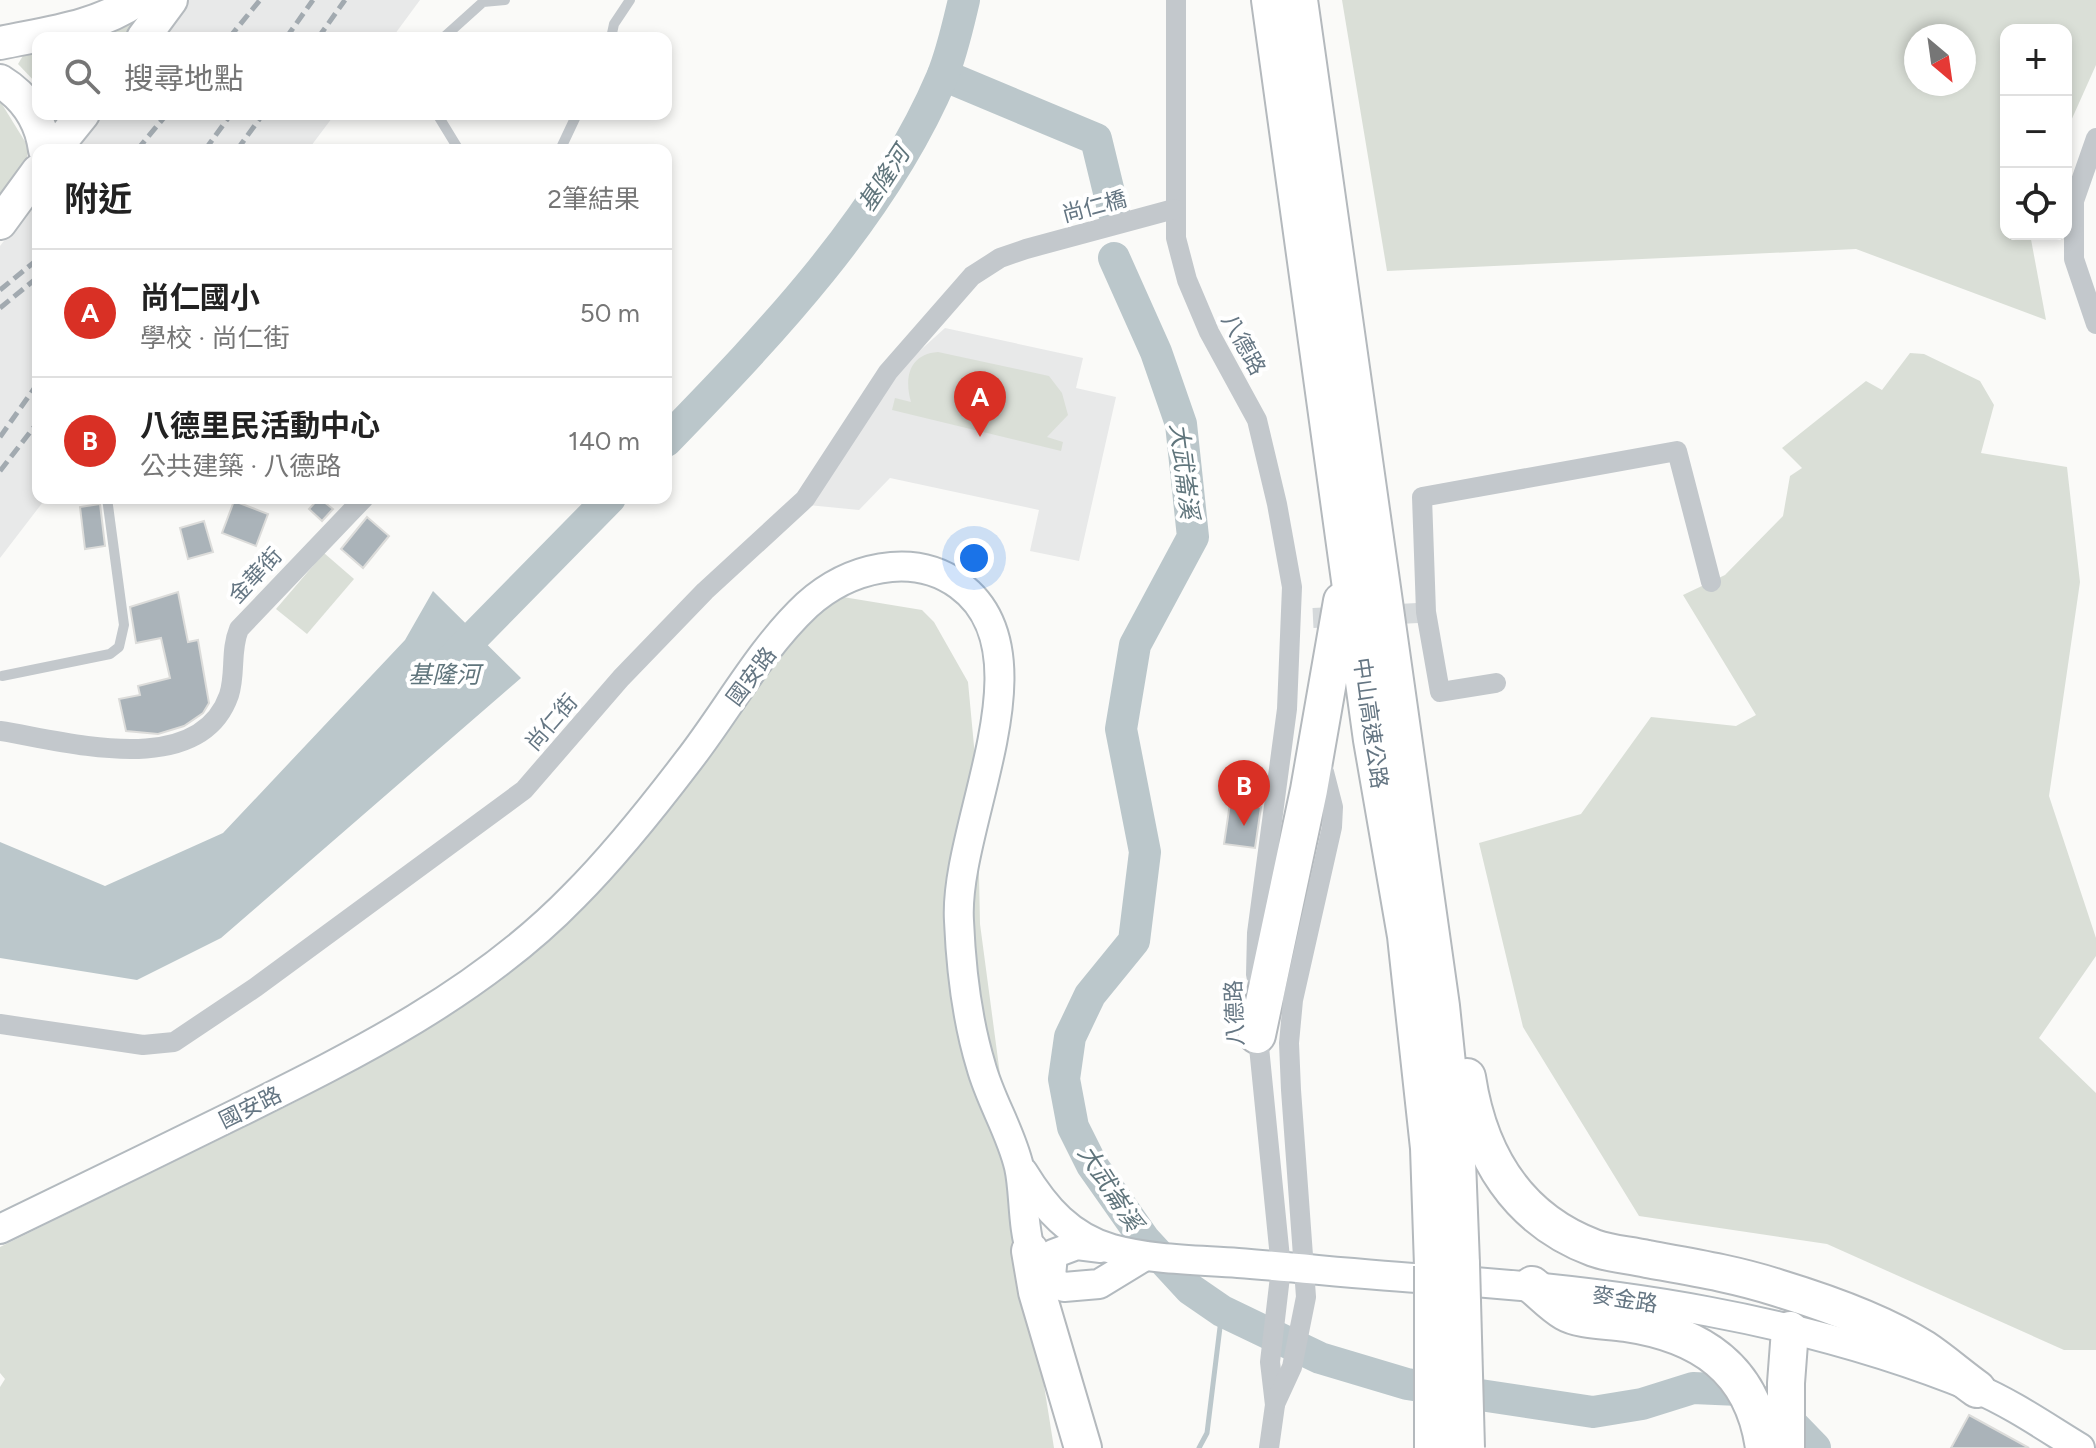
<!DOCTYPE html>
<html lang="zh-TW">
<meta charset="utf-8">
<style>
:root{--surface:#fff;--page:#f2f2f2;--text:#222;--muted:#767676;--line:#e0e0e0;--accent:#d93025}
body{margin:0;font-family:Figtree,"Noto Sans TC",sans-serif;background:var(--page);color:var(--text)}
.controls{position:absolute;right:24px;top:24px;display:grid;overflow:hidden;border-radius:16px;box-shadow:0 4px 12px #0003}
.controls button{width:72px;height:72px;display:grid;place-items:center;padding:0;border:0;border-bottom:2px solid var(--line);background:var(--surface);color:var(--text);font:40px sans-serif}
.compass{position:absolute;left:1904px;top:24px;width:72px;height:72px;border-radius:50%;background:var(--surface);box-shadow:0 4px 12px #0003;rotate:151deg}
.you{position:absolute;left:974px;top:558px;width:28px;height:28px;margin:-20px;border:6px solid #fff;border-radius:50%;background:#1a73e8;box-shadow:0 0 0 12px #1a73e833}
.badge{display:grid;place-items:center;width:52px;height:52px;border-radius:50%;background:var(--accent);color:#fff;font-size:26px;font-weight:700}
.pin{position:absolute;translate:-50% -66px;filter:drop-shadow(0 2px 4px #0008)}
.pin::after{content:'';position:absolute;top:42px;width:28px;height:24px;background:inherit;clip-path:polygon(0 0,100% 0,50% 100%)}
.list{margin:0;padding:0;list-style:none}
h2{display:flex;justify-content:space-between;align-items:center;height:104px;margin:0;padding:0 32px;font-size:34px}
h2 small{font-size:26px;font-weight:400;color:var(--muted)}
.list li{display:grid;grid-template-columns:52px 1fr auto;gap:24px;align-items:center;box-sizing:border-box;height:128px;padding:0 32px;border-top:2px solid var(--line)}
.list b{display:block;font-size:30px;white-space:nowrap}
.list p{margin:0;font-size:26px;white-space:nowrap;color:var(--muted)}
.list em{font-size:26px;font-style:normal;color:var(--muted)}
.icon{flex:none;width:44px;height:44px;fill:none;stroke:currentColor;stroke-width:2;stroke-linecap:round;stroke-linejoin:round}
.map{position:relative;flex:none;width:2096px;height:1448px;overflow:hidden}
.search{position:absolute;background:var(--surface);box-shadow:0 4px 12px #0003;left:32px;top:32px;width:640px;height:88px;display:flex;align-items:center;gap:20px;box-sizing:border-box;padding:0 28px;border-radius:16px;color:var(--muted);font-size:30px}
.panel{position:absolute;background:var(--surface);box-shadow:0 4px 12px #0003;left:32px;top:144px;width:640px;height:360px;border-radius:16px}
.map>svg:first-child{display:block}
.built{fill:#e8e9e9}
.green{fill:#dadfd7;fill-rule:evenodd}
.water{fill:#bbc7cb}
.lines{fill:none;stroke-linecap:round;stroke-linejoin:round}
.stream{stroke:#bbc7cb;stroke-width:5}
.river{stroke:#bbc7cb;stroke-width:32}
.building{fill:#aab3b9;stroke:#dcdcda;stroke-width:2}
.street-tunnel{stroke:#d5d9db;stroke-width:20;stroke-dasharray:20 10;stroke-linecap:butt}
.secondary-casing{stroke:#b3babf;stroke-width:32}
.primary-casing{stroke:#b5babe;stroke-width:36}
.highway-casing{stroke:#b4b9bd;stroke-width:40}
.lane{stroke:#c3c8cc;stroke-width:10}
.street{stroke:#c3c8cc;stroke-width:20}
.secondary{stroke:#fff;stroke-width:28}
.primary{stroke:#fff;stroke-width:32}
.highway{stroke:#fff;stroke-width:36}
.rail{stroke:#a2aab0;stroke-width:5;stroke-dasharray:12 6;stroke-linecap:butt}
.highway-bridge-casing{stroke:#b4b9bd;stroke-width:40;stroke-linecap:butt}
.highway-bridge{stroke:#fff;stroke-width:36}
.labels{text-anchor:middle;stroke-width:8;stroke-linejoin:round;paint-order:stroke}
.street-label{font-size:22px;fill:#657683;stroke:#fff}
.water-label{font-size:24px;font-style:italic;fill:#60757c;stroke:#fff}
</style>
<div class="map">
<svg width="2096" height="1448" viewBox="0 0 2096 1448">
<rect width="100%" height="100%" fill="#fafaf8"/>
<g class="built">
<polygon points="184,0 420,0 392,38 160,38"/>
<polygon points="102,114 335,114 308,150 75,150"/>
<polygon points="38,197 38,498 46,498 0,558 0,246"/>
<polygon points="945,328 1083,358 1076,388 1116,397 1079,561 1030,551 1039,510 890,478 859,510 808,505 895,373"/>
</g>
<g class="green">
<path d="M1342,0H2096V65L2066,132V30H2006V234H2030L2046,320L1856,249L1387,271ZM1916,36H1964V84H1916Z"/>
<polygon points="130,21 133,31 128,38 89,38"/>
<polygon points="38,51 38,85 18,64 24,54"/>
<polygon points="0,101 29,148 23,174 0,205"/>
<path d="M938,352L1049,376L1062,393L1068,415L1047,437L1063,442L1061,451L892,410L895,398L911,402C904,378 909,354 938,352Z"/>
<polygon points="1910,353 1924,354 1980,381 1994,405 1981,453 2067,467 2080,582 2049,796 2096,938 2096,956 2039,1038 2096,1093 2096,1350 2064,1350 1827,1244 1639,1216 1523,1027 1479,843 1581,814 1651,717 1736,726 1756,715 1683,595 1725,575 1783,516 1790,476 1802,468 1782,448 1866,381 1882,390"/>
<polygon points="324,553 354,579 307,634 276,609"/>
<polygon points="843,597 922,610 934,622 968,682 977,778 980,924 1028,1285 1054,1448 0,1448 0,1387 5,1379 0,1373 0,1247 295,1102 423,1030 564,924 784,635"/>
</g>
<polygon class="water" points="433,591 521,678 221,938 137,980 0,958 0,842 105,886 223,833 405,640"/>
<g class="lines">
<polyline class="stream" points="1199,1448 1207,1433 1222,1311"/>
<g class="river">
<polyline points="943,75 1096,139 1114,213"/>
<polyline points="1114,258 1156,352 1181,424 1193,537 1135,645 1121,729 1145,852 1134,941 1090,995 1070,1037 1064,1079 1073,1127 1092,1165 1144,1239 1190,1289 1222,1311 1320,1358 1407,1384 1593,1412 1642,1404 1693,1388 1739,1390 1782,1414 1815,1448"/>
<path d="M666,441C770,334 883,216 942,77C952,53 958,25 964,0"/>
<polyline points="447,664 610,498"/>
</g>
</g>
<g class="building">
<polygon points="319,498 333,509 322,521 309,509"/>
<polygon points="234,501 268,514 256,546 222,533"/>
<polygon points="100,504 105,546 85,549 80,507"/>
<polygon points="367,517 389,536 363,568 341,549"/>
<polygon points="204,521 213,552 188,559 180,528"/>
<polygon points="178,592 188,642 198,640 209,703 203,713 184,726 158,734 126,731 119,699 140,695 138,686 170,678 161,638 136,643 130,607"/>
<polygon points="1230,803 1261,807 1255,848 1224,844"/>
<polygon points="1969,1415 2029,1448 1951,1448"/>
</g>
<g class="lines">
<polyline class="street-tunnel" points="1313,618 1418,613"/>
<defs>
<g id="secondary">
<path d="M1023,1172C1045,1208 1070,1237 1112,1249C1152,1260 1197,1260 1238,1263C1303,1268 1367,1275 1431,1279C1614,1290 1804,1318 1975,1388C2011,1403 2047,1428 2080,1448"/>
<path d="M0,1229C79,1191 159,1152 238,1113C357,1054 480,993 574,896C615,855 653,807 688,761C727,711 760,649 807,605C848,568 912,551 959,585C1053,653 953,826 959,921C961,968 967,1020 981,1066C990,1100 1011,1132 1019,1167C1028,1206 1016,1271 1064,1287L1099,1284L1145,1256"/>
<polyline points="1056,1285 1051,1277 1053,1254 1077,1245 1101,1248"/>
</g>
<g id="primary">
<polyline points="143,38 171,0"/>
<path d="M0,43C47,33 96,28 137,0"/>
<path d="M0,81C26,97 41,120 45,150"/>
<polyline points="54,150 83,114"/>
<polyline points="0,223 38,171"/>
</g>
<g id="highway">
<polyline points="1270,0 1372,740 1406,936 1429,1148 1433,1266"/>
<polyline points="1299,0 1441,1006 1457,1161 1461,1264"/>
<polyline points="1257,1035 1309,790 1342,601"/>
<path d="M1467,1077C1479,1156 1517,1219 1594,1248C1610,1254 1630,1255 1647,1259C1691,1267 1735,1274 1778,1288C1824,1302 1883,1323 1924,1349C1942,1361 1959,1376 1977,1389"/>
<polyline points="1030,1251 1037,1292 1083,1448"/>
<path d="M1532,1285C1543,1294 1553,1305 1565,1312C1580,1321 1608,1320 1626,1323C1700,1334 1753,1368 1764,1448"/>
<polyline points="1786,1448 1786,1383 1790,1330"/>
</g>
</defs>
<use href="#secondary" class="secondary-casing"/>
<use href="#primary" class="primary-casing"/>
<use href="#highway" class="highway-casing"/>
<g class="lane">
<polyline points="443,38 483,2 505,0"/>
<polyline points="611,38 614,24 630,0"/>
<polyline points="437,114 459,150"/>
<polyline points="560,150 577,114"/>
<polyline points="2,676 110,654 119,647 124,625 107,498"/>
</g>
<g class="street">
<polyline points="1176,0 1176,238 1187,280 1209,332 1257,420 1277,504 1292,587 1287,709 1257,933 1256,975"/>
<polyline points="2096,138 2074,201 2074,259 2096,324"/>
<polyline points="1496,683 1440,692 1426,612 1422,497 1677,451 1711,582"/>
<path d="M0,731C65,741 199,781 229,695C236,673 230,651 239,629L364,498"/>
<polyline points="0,1024 143,1045 174,1042 256,987 524,790 621,678 705,591 805,499 888,372 972,276 1000,258 1026,249 1174,209"/>
<polyline points="1257,1027 1281,1268 1270,1362 1275,1405 1269,1448"/>
<polyline points="1275,1404 1292,1367 1306,1297 1291,1090 1289,1043 1293,1000 1332,827 1333,807 1324,772"/>
</g>
<use href="#secondary" class="secondary"/>
<use href="#primary" class="primary"/>
<use href="#highway" class="highway"/>
<g class="rail">
<polyline points="229,38 260,0"/>
<polyline points="286,38 313,0"/>
<polyline points="318,38 345,0"/>
<polyline points="137,150 167,114"/>
<polyline points="205,150 231,114"/>
<polyline points="237,150 263,114"/>
<polyline points="0,290 38,259"/>
<polyline points="0,308 38,277"/>
<polyline points="0,437 38,383"/>
<polyline points="0,471 38,422"/>
</g>
<defs>
<g id="highway-bridge">
<polyline points="1461,1264 1466,1448"/>
<polyline points="1433,1266 1433,1448"/>
</g>
</defs>
<use href="#highway-bridge" class="highway-bridge-casing"/>
<use href="#highway-bridge" class="highway-bridge"/>
</g>
<g class="labels">
<g class="street-label">
<text transform="translate(1094 206) rotate(-15)" y="8">尚仁橋</text>
<text transform="translate(1244 344) rotate(61)" y="8">八德路</text>
<text transform="translate(255 575) rotate(-47)" y="8">金華街</text>
<text transform="translate(751 676) rotate(-53)" y="8">國安路</text>
<text transform="translate(551 722) rotate(-49)" y="8">尚仁街</text>
<text transform="translate(1371 723) rotate(82)" y="8">中山高速公路</text>
<text transform="translate(1234 1013) rotate(-92)" y="8">八德路</text>
<text transform="translate(250 1107) rotate(-26)" y="8">國安路</text>
<text transform="translate(1625 1299) rotate(9)" y="8">麥金路</text>
</g>
<g class="water-label">
<text transform="translate(884 179) rotate(-57)" y="8">基隆河</text>
<text transform="translate(1184 471) rotate(83)" y="8">大武崙溪</text>
<text x="444" y="683">基隆河</text>
<text transform="translate(1110 1188) rotate(57)" y="8">大武崙溪</text>
</g>
</g>
</svg>
<div class="controls">
<button>+</button>
<button>−</button>
<button><svg class="icon" aria-label="locate" viewBox="0 0 24 24"><circle cx="12" cy="12" r="6"/><path d="M12 2v4M12 18v4M2 12h4M18 12h4"/></svg></button>
</div>
<svg class="compass" viewBox="-18 -18 36 36"><path d="M0-13l5 13h-10z" fill="#e53935"/><path d="M0 13l5-13h-10z" fill="#767676"/></svg>
<div class="you"></div>
<div class="pin badge" style="left:980px;top:437px">A</div>
<div class="pin badge" style="left:1244px;top:826px">B</div>
<div class="search"><svg class="icon" aria-label="search" viewBox="0 0 24 24"><circle cx="10" cy="10" r="6"/><path d="M15 15l6 6"/></svg>搜尋地點</div>
<section class="panel">
<h2>附近<small>2筆結果</small></h2>
<ul class="list">
<li><span class="badge">A</span><div><b>尚仁國小</b><p>學校 · 尚仁街</p></div><em>50 m</em></li>
<li><span class="badge">B</span><div><b>八德里民活動中心</b><p>公共建築 · 八德路</p></div><em>140 m</em></li>
</ul>
</section>
</div>
